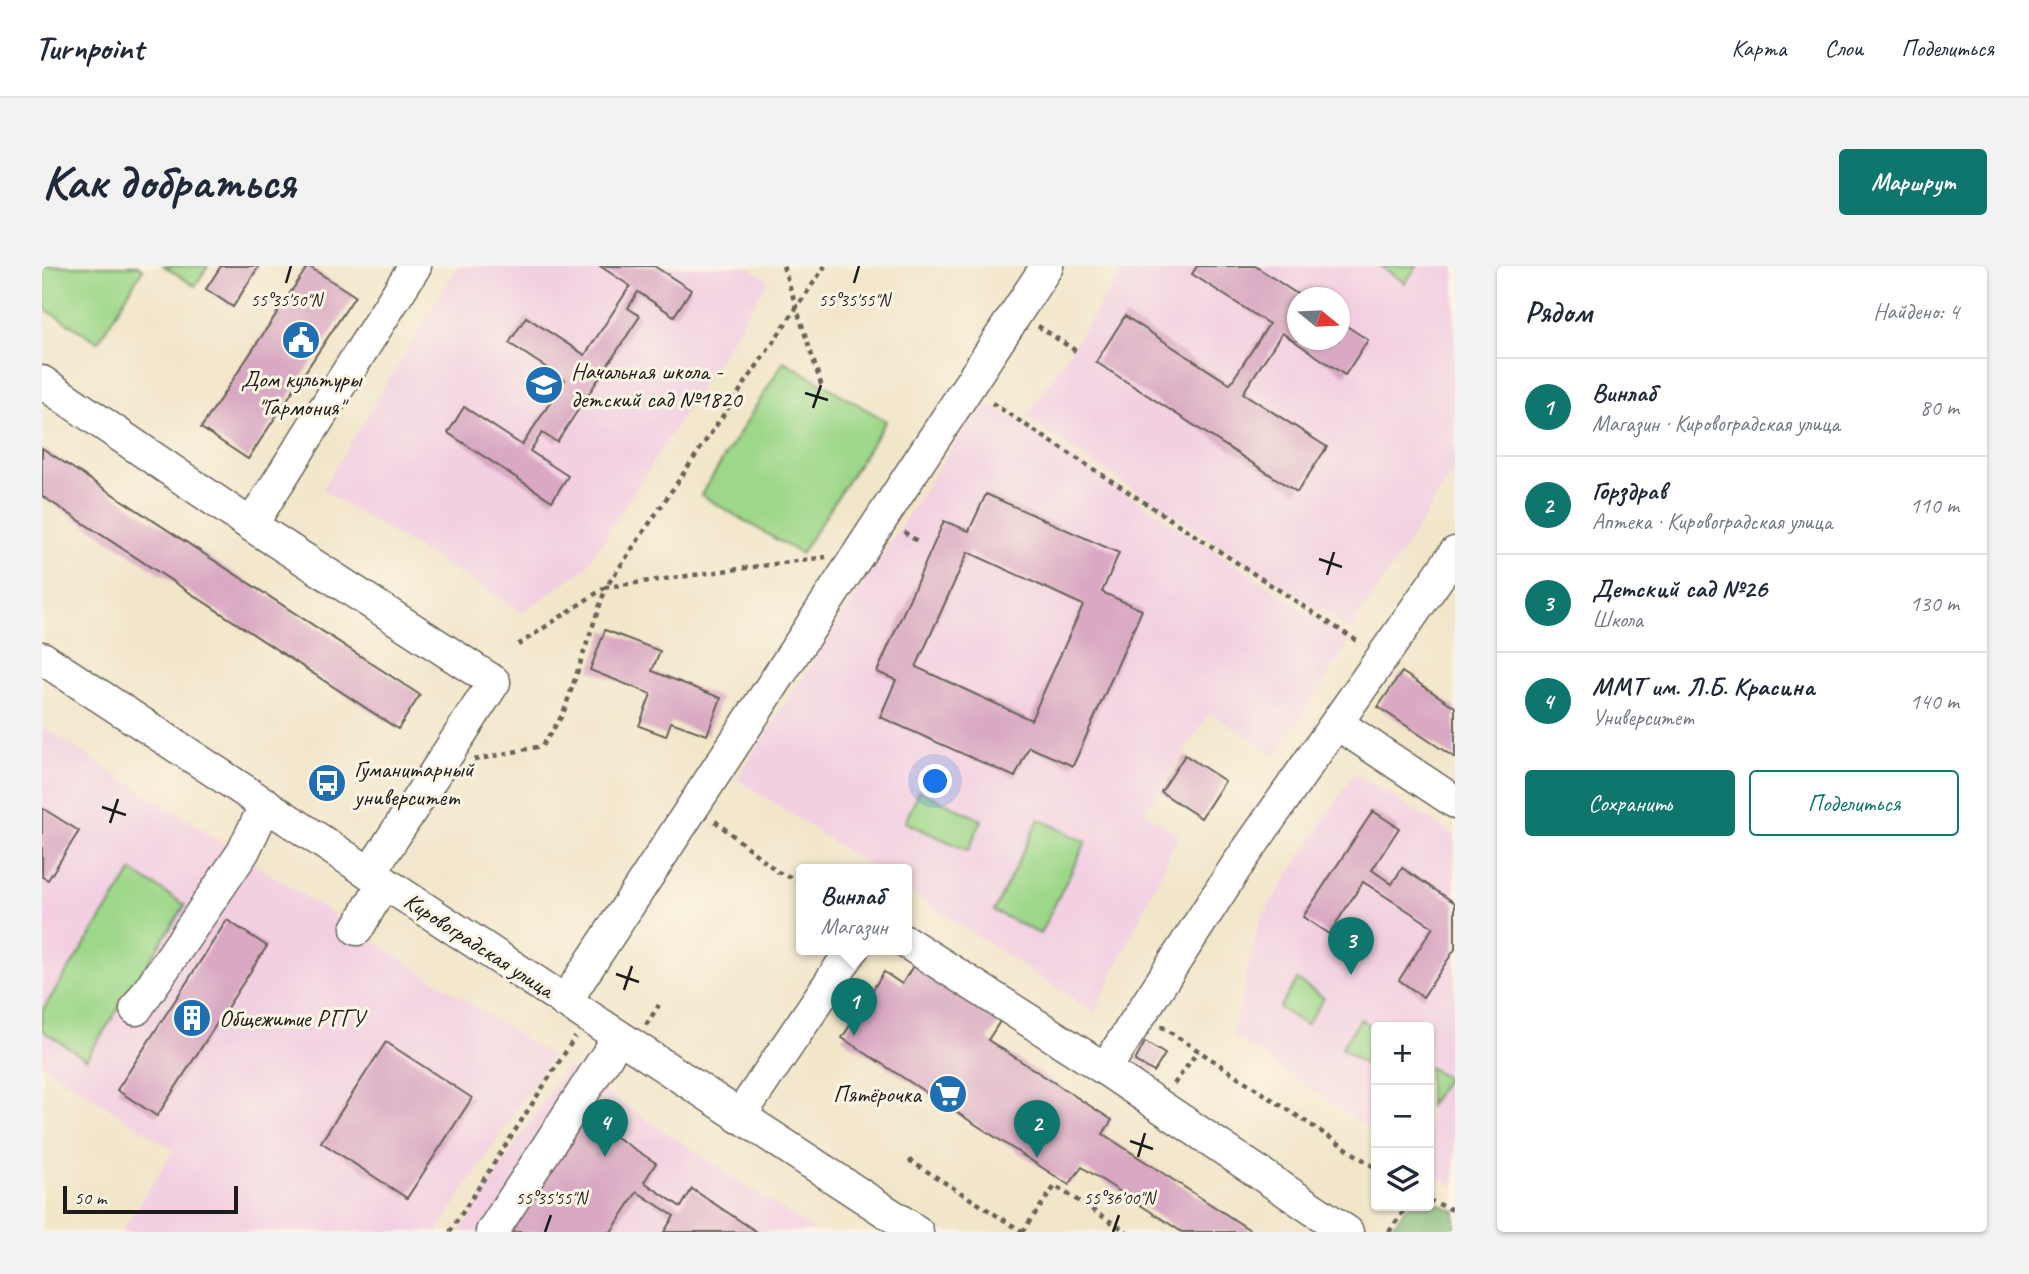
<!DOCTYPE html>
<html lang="ru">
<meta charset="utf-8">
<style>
:root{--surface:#fff;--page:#f2f2f3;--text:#1f2937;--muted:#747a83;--line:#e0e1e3;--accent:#0f766e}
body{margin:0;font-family:Caveat,sans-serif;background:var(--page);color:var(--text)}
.controls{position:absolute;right:21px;bottom:21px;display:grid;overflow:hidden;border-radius:7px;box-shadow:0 2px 5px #0004}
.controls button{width:63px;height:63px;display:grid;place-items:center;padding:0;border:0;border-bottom:2px solid var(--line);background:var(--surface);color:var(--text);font:35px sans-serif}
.compass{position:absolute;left:1245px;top:21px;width:63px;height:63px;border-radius:50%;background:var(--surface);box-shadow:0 2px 5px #0004;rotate:108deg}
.scale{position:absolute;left:21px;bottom:18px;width:175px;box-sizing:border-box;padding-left:7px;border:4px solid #1c1c1c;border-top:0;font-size:19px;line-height:24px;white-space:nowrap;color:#1c1c1c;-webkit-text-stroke:5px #fcf5e5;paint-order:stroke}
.you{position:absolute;left:894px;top:516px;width:24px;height:24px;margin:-18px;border:5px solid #fff;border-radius:50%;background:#1a73e8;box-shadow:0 0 0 10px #1a73e833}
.badge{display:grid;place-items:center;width:46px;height:46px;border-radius:50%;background:var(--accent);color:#fff;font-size:23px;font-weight:700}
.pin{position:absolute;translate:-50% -58px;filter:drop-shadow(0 2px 4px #0008)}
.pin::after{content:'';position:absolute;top:37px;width:24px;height:21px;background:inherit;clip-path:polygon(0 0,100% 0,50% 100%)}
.popup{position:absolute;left:754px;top:598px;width:116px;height:91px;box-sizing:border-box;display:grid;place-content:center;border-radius:7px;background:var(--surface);filter:drop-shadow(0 2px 5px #0005);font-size:23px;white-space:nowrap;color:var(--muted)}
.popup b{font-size:26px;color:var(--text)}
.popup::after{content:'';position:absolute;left:50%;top:100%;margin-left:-14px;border:14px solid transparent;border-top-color:var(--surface)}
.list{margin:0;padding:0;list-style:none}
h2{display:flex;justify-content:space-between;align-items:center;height:91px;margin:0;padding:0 28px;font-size:30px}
h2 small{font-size:23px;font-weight:400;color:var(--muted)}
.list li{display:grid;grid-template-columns:46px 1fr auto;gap:21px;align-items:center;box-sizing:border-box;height:98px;padding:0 28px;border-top:2px solid var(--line)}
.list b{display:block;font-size:26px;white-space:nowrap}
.list p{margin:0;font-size:23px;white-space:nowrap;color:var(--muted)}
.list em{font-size:23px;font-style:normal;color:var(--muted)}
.actions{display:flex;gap:14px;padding:21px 28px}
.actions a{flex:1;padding:16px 0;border:2px solid var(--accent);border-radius:7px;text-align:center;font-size:24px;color:var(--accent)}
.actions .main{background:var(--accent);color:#fff}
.icon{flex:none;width:38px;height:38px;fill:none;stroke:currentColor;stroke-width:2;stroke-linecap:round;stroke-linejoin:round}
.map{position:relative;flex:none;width:1413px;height:966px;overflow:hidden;border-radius:7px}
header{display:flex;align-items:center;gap:42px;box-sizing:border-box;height:98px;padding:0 35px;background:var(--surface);border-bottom:2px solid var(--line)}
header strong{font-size:33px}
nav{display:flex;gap:38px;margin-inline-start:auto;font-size:24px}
.intro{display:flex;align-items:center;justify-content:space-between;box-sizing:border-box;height:168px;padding:0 42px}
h1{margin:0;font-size:49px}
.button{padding:18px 32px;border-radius:7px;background:var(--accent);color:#fff;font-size:24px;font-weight:700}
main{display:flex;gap:42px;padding:0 42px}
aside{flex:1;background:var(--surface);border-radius:7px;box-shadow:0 2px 5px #0004}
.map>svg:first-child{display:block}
.built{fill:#f2d0e2;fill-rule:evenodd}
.green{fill:#9dd789;stroke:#5c7a52;stroke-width:2}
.forest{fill:#7eb875;stroke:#4d6a48;stroke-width:2}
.building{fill:#d9a8c2;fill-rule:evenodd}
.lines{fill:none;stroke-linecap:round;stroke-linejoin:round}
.minor-casing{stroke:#676359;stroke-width:35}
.path{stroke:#676359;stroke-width:4.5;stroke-dasharray:5 5;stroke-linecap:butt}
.minor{stroke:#fff;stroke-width:32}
.ticks{fill:none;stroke:#1c1c1c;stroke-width:2.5}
.labels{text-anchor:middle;stroke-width:6;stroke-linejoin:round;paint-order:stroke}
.poi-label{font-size:24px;fill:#1c1c1c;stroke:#fcf5e5;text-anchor:start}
.street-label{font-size:24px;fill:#1c1c1c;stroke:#fcf5e5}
.ticks-label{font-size:18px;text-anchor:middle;fill:#1c1c1c;stroke:#fcf5e5;stroke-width:6;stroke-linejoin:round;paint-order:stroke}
</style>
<header>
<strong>Turnpoint</strong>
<nav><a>Карта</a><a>Слои</a><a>Поделиться</a></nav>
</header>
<div class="intro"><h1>Как добраться</h1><a class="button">Маршрут</a></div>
<main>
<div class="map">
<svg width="1413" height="966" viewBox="0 0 1413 966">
<rect width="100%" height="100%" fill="#fcf5e5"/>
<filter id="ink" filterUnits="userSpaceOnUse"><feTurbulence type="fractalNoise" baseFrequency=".0143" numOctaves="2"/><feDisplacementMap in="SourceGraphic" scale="14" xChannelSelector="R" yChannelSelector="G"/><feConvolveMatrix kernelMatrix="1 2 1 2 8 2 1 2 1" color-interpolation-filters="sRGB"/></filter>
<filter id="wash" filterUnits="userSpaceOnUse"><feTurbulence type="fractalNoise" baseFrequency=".00686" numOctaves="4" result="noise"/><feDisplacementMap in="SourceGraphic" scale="28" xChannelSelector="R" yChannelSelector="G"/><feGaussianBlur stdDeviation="1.57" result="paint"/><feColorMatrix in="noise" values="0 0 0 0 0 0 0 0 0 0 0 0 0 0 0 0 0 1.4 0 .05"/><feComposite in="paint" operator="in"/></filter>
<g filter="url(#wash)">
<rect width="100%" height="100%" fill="#f2e6ca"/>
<g class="built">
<polygon points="416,0 704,0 727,14 543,303 480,346 280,224"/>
<path d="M1083,0H1413V204L1309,365L984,153ZM1255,32H1297V74H1255Z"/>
<polygon points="946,140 954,142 1309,374 1234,489 1168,446 1103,546 1137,569 1053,747 865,624 864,604 834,604 695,513 933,146"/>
<polygon points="0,460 509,790 395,966 79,966 132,884 0,798"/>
<polygon points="1312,507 1413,569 1413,920 1387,905 1387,761 1334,761 1334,868 1190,769 1217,656"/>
<polygon points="524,800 774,966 418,966"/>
</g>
<g class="green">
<polygon points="0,0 96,0 101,3 56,76 0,41"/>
<polygon points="122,0 166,0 153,20"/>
<polygon points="1339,0 1375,0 1363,17"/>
<polygon points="742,95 844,155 759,288 659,229"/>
<polygon points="877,525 940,554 926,585 863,556"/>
<polygon points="997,553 1044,576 998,668 952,645"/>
<polygon points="90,605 143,639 44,793 0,764 0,745"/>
<polygon points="1255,714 1282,732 1264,759 1237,742"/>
<polygon points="1319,753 1334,764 1334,789 1327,801 1299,782"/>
<polygon points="1387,801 1405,812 1387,840"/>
</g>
<polygon class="forest" points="1387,934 1413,945 1413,966 1347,966 1365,940 1387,940"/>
<g id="blocks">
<g class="building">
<polygon points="179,0 217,0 191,41 164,23"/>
<polygon points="266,0 313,30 206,193 159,162"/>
<polygon points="558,0 612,0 649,24 632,50 596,26 586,42 598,50 515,176 500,167 488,185 526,210 510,235 406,167 422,141 480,179 523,114 467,77 484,51 543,89 588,20"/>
<polygon points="1155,0 1213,0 1261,32 1255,32 1255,74 1297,74 1297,55 1326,74 1303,109 1240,67 1201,127 1285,181 1255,226 1054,96 1083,50 1188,118 1227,58 1150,8"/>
<polygon points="0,182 378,429 356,463 0,230"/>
<path d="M944,228L1077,287L1060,326L1100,344L1031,500L987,481L973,511L838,451L854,414L835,406L902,255L927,265ZM926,286L1041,339L989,454L874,401Z"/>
<polygon points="563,364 618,385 610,405 679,432 665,469 629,456 624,470 597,460 609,428 548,404"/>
<polygon points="1360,406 1413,441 1413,492 1336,441"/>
<polygon points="1143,489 1183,515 1159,552 1119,526"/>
<polygon points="0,542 37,565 6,614 0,611"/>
<polygon points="1331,545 1357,562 1330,604 1350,618 1360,602 1413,637 1413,683 1381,731 1357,714 1391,661 1321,616 1287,668 1261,651"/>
<polygon points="185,654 225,680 115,850 75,824"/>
<polygon points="877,690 964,746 946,774 1070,854 1061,868 1211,966 1140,966 1040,901 1027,919 800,772 842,706 860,718"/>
<polygon points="344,776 430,832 365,932 279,876"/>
<polygon points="1103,776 1123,788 1112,806 1093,795"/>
<polygon points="532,844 614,897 602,916 639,941 650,923 715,966 622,966 632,950 595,926 569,966 452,966"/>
</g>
</g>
</g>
<g filter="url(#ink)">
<use href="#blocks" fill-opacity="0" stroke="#676359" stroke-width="2"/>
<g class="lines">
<defs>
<g id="minor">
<polyline points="0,116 209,259"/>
<polyline points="0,392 875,966"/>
<polyline points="1296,458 1413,536"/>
<polyline points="328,607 452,416 209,259 373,0"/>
<polyline points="315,663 342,616"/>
<polyline points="864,676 1063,803 1194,601 1413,287"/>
<polyline points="523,736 1005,0"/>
<polyline points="94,743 201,586 224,538"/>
<polyline points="1063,803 1305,966"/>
<polyline points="697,851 810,684"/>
<polyline points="450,966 577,771"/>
</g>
</defs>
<use href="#minor" class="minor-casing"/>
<g class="path">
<polyline points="741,0 780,121"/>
<polyline points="996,60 1037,87"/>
<polyline points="950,137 1318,377"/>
<polyline points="862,266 877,276"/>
<polyline points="476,379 564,321 783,0"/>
<polyline points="432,494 500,480 521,448 564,321 784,291"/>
<polyline points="673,555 736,606 760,616"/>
<polyline points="604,759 617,739"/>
<polyline points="1119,760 1334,902"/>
<polyline points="1132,818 1156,785"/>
<polyline points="867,894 981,966"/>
<polyline points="1387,934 1413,945"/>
<polyline points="408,966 533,771"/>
<polyline points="980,966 1013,920 1085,966"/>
<polyline points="1347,966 1365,940"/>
</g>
<use href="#minor" class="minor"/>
</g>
</g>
<path class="ticks" d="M244,17L249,0M812,17L817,0M763,127L786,134M771,142L779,119M1277,293L1300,301M1285,309L1292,286M60,541L84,549M68,557L76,533M574,708L597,716M582,724L590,700M1088,875L1111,883M1096,891L1103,867M503,966L509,949M1071,966L1077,949"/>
<defs>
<symbol id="civic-disc" viewBox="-11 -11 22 22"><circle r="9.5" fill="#1f6fb2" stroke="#fcf5e5"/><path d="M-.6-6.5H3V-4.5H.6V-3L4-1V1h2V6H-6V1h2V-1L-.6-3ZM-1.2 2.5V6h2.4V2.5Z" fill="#fff"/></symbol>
<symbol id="school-disc" viewBox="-11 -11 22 22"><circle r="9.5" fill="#1f6fb2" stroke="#fcf5e5"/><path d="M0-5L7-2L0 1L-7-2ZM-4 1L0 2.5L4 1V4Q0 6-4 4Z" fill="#fff"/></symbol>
<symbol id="bus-disc" viewBox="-11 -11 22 22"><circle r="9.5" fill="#1f6fb2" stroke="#fcf5e5"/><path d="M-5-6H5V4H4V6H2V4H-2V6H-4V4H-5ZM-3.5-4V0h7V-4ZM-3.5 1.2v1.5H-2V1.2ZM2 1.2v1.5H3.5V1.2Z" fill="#fff"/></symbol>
<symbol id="building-disc" viewBox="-11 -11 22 22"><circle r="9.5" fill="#1f6fb2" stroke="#fcf5e5"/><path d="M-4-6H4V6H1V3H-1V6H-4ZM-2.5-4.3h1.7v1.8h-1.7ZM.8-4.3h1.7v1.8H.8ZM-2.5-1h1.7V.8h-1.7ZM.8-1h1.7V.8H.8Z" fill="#fff"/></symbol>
<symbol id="supermarket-disc" viewBox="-11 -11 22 22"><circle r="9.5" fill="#1f6fb2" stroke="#fcf5e5"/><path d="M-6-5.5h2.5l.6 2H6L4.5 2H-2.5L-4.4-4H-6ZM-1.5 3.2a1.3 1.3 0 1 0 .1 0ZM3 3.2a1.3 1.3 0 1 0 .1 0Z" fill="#fff"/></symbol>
</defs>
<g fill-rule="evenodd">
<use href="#civic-disc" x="237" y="52" width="44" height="44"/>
<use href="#school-disc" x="480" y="97" width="44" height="44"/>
<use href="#bus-disc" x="263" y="495" width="44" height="44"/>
<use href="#building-disc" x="128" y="730" width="44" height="44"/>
<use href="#supermarket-disc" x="884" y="806" width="44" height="44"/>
</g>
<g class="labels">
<g class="poi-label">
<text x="529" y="113">Начальная школа -<tspan x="529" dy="28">детский сад №1820</tspan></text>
<text x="259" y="121" text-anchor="middle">Дом культуры<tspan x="259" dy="28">"Гармония"</tspan></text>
<text x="312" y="511">Гуманитарный<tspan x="312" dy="28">университет</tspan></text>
<text x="177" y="760">Общежитие РГГУ</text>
<text x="879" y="836" text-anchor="end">Пятёрочка</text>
</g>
<g class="street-label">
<text transform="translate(437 679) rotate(33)" y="8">Кировоградская улица</text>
</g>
</g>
<g class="ticks-label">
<text x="244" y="40">55°35'50"N</text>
<text x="812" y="40">55°35'55"N</text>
<text x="509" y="938">55°35'55"N</text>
<text x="1077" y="938">55°36'00"N</text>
</g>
</svg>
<div class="controls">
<button>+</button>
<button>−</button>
<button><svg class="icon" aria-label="layers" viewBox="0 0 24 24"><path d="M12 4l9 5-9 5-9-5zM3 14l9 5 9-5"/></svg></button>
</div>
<svg class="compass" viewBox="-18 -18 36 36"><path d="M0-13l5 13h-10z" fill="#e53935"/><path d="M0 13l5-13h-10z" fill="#747a83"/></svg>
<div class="scale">50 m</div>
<div class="you"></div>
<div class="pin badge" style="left:812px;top:770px">1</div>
<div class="popup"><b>Винлаб</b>Магазин</div>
<div class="pin badge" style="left:995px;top:892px">2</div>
<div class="pin badge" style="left:1309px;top:709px">3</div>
<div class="pin badge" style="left:563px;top:891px">4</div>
</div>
<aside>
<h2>Рядом<small>Найдено: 4</small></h2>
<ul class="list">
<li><span class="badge">1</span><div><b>Винлаб</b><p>Магазин · Кировоградская улица</p></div><em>80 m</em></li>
<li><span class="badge">2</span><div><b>Горздрав</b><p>Аптека · Кировоградская улица</p></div><em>110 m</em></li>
<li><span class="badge">3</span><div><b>Детский сад №26</b><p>Школа</p></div><em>130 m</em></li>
<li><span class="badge">4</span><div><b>ММТ им. Л.Б. Красина</b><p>Университет</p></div><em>140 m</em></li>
</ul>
<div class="actions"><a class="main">Сохранить</a><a>Поделиться</a></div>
</aside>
</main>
